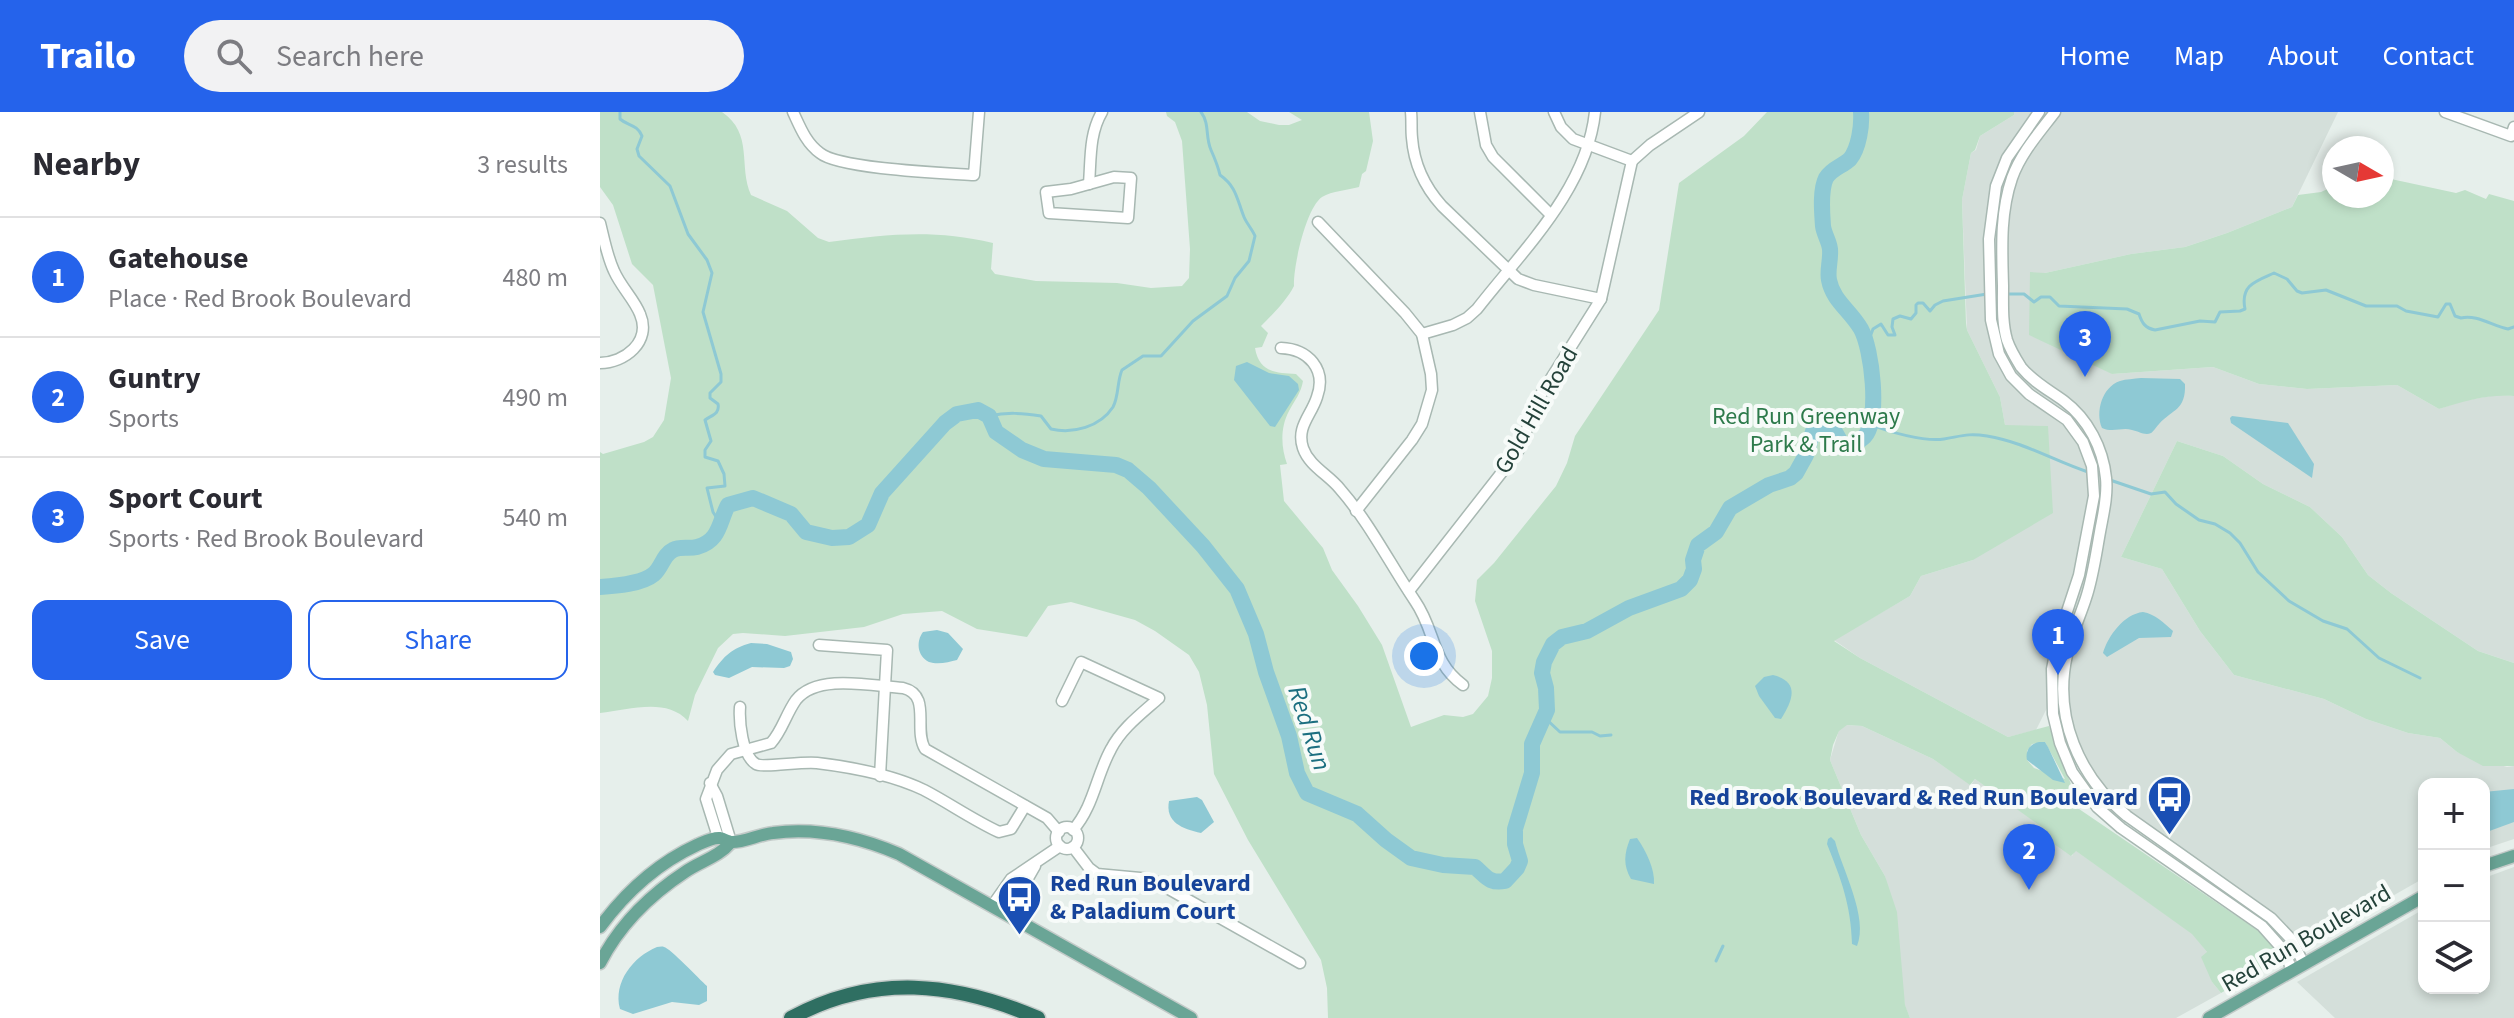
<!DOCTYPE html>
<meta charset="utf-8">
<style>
:root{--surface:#fff;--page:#f2f2f3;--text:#2b2b33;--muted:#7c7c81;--line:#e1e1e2;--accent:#2563eb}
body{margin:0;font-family:"Source Sans 3",sans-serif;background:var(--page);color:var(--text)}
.controls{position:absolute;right:24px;bottom:24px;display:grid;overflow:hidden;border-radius:16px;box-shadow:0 4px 12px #0003}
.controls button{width:72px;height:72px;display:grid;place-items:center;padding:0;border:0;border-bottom:2px solid var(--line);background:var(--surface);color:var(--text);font:40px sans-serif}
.compass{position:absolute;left:1722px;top:24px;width:72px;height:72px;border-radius:50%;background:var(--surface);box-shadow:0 4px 12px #0003;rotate:99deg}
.you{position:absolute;left:824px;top:544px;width:28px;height:28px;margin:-20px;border:6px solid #fff;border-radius:50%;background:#1a73e8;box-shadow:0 0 0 12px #1a73e833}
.badge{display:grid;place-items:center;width:52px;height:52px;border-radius:50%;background:var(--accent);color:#fff;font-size:26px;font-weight:700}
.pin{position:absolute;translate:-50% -66px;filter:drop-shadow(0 2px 4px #0008)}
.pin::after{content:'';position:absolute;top:42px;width:28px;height:24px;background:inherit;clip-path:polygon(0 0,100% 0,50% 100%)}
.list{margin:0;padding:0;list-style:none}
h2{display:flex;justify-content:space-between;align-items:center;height:104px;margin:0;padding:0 32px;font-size:34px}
h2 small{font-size:26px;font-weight:400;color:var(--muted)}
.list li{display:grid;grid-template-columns:52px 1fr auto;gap:24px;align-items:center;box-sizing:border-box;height:120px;padding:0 32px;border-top:2px solid var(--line)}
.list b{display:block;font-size:30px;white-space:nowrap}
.list p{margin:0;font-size:26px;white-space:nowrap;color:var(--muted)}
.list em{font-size:26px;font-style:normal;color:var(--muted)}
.actions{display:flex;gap:16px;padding:24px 32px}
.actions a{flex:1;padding:18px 0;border:2px solid var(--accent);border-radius:16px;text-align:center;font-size:28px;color:var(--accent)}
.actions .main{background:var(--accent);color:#fff}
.icon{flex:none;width:44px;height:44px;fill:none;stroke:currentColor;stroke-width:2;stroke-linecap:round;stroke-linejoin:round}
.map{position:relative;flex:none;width:1914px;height:906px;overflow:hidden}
header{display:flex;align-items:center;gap:48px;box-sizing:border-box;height:112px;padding:0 40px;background:var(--accent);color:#fff}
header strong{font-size:38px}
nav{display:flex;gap:44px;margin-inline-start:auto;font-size:28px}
.search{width:560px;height:72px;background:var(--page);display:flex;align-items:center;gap:20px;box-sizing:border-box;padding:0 28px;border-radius:44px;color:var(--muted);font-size:30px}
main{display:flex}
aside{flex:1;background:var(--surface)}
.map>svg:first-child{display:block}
.built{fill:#d4dfda}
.green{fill:#bfe0c8;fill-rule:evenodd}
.water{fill:#8ec9d4}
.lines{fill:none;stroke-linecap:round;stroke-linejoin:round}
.stream{stroke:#8ec9d4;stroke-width:3}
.river{stroke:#8ec9d4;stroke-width:16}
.minor-casing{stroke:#a8b8b2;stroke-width:13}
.major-casing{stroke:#c2cac8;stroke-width:15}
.highway-casing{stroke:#c2cac8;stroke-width:17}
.minor{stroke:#fff;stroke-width:10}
.major{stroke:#6aa596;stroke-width:12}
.highway{stroke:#2f6f62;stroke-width:14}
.labels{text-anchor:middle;stroke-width:8;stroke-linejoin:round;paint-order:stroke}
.street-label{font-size:24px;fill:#24423a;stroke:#f7fbf9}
.park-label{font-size:24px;fill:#2d7a4b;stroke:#f7fbf9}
.transit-label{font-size:24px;font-weight:bold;fill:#164399;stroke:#f7fbf9;text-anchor:end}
.water-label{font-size:26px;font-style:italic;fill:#1c6f80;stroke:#f7fbf9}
</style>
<header>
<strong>Trailo</strong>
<div class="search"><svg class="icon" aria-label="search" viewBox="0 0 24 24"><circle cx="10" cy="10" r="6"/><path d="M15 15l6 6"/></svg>Search here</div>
<nav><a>Home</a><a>Map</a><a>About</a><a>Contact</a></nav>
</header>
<main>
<aside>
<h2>Nearby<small>3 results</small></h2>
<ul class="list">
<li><span class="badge">1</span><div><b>Gatehouse</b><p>Place · Red Brook Boulevard</p></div><em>480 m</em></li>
<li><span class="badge">2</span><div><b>Guntry</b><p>Sports</p></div><em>490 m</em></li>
<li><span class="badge">3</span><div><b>Sport Court</b><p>Sports · Red Brook Boulevard</p></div><em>540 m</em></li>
</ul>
<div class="actions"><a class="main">Save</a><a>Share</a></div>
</aside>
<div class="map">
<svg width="1914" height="906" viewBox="0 0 1914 906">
<rect width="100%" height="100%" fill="#e6efeb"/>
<g class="built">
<polygon points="1414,0 1738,0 1692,95 1627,121 1585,135 1531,142 1445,161 1430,161 1512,262 1613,255 1659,272 1707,277 1797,273 1839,297 1862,289 1896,283 1914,284 1914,551 1878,539 1791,481 1768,463 1742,425 1710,395 1663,372 1623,344 1577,329 1521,445 1562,457 1600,519 1634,563 1724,587 1766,607 1808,621 1840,626 1857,640 1907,655 1914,654 1914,727 1884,737 1884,672 1824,672 1824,766 1691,842 1684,829 1667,810 1512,700 1485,669 1466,629 1460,602 1449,592 1436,618 1408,625 1260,546 1234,528 1310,484 1321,464 1373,448 1405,313 1400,285 1367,218 1362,88 1371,41 1376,38 1380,24 1414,3"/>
<polygon points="1246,613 1262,614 1333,647 1371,673 1375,667 1447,718 1443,723 1472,744 1475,738 1593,822 1607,840 1612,870 1621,881 1576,906 1310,906 1305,894 1285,764 1261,723 1230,648 1239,618"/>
<polygon points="1914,755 1914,906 1735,906 1697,870 1824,797 1824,876 1884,876 1884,766"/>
</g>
<g class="green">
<path d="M0,0H122C154,22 138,54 151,83L187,99L218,126L229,130C288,122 334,117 393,131L391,157L395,162L436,169L517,171L551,176L582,174L589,166L590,137L582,29L575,10L567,4L566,0H647L660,9L679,13H689L702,8L689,0H769L773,29L766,59L762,62L759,75C748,78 732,79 722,85C706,96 693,155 694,174C687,188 673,202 661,214L668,221L662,235L655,236C659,260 675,261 696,262L703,269C701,281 695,288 689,299C680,316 681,335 687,352L680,353L684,389L723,436L732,458L758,494L782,533L811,615L844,603L863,605L873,602L888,584L892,566V539L875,489L877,468L894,451L956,374L967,351L975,324L1059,198L1079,71L1144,24L1167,0H1414V3L1380,24L1375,38L1371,41L1362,88L1366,211L1367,218L1400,285L1405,313L1448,314L1453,401L1373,448L1321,464L1310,484L1234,529L1260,546L1408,625L1449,614L1472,675L1469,680L1455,677L1454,680L1663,822L1674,835L1680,848L1621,881L1612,870L1601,845L1607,840L1592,822L1476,739L1471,744L1443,724L1446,718L1375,667L1370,673L1333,647L1262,614L1247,613L1239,619L1233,633L1230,648L1261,723L1285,764L1297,800L1305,893L1310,906H728L727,876L721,848L648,728L614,662L607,593L599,560L589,543L555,519L535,508L471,490L448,494L427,525L377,517L342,499L303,502L264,515L185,524L143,521L133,522L118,536L95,583L88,609C66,585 29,598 0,601V340L3,342L44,330L53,325L64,308L71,266L53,173L32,152L13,93L0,75ZM1445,630L1465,667L1434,656L1427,648V639L1432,632Z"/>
<path d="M1782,67H1791L1856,81L1865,78L1886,87L1889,82L1914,89V284C1888,282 1864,289 1839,297L1797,273L1707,277L1659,272L1613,255L1512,262L1429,223L1430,160L1445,161L1531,142L1585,135L1627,121L1692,95L1698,83L1721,80L1734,74V84H1782Z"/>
<polygon points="1577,329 1623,344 1663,372 1710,395 1742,425 1768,463 1791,481 1878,539 1914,551 1914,654 1883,654 1857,640 1840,626 1808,621 1766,607 1724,587 1634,563 1600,519 1562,457 1521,445"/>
</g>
<g class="water">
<polygon points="647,250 669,261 689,264 698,272 699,278 675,315 670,314 634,268 636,254"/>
<path d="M1541,266L1580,267L1585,272C1586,298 1573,297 1559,312C1558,313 1552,321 1551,321C1545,324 1538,319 1532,318C1522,315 1513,321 1502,316C1495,300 1502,275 1520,269C1526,267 1534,267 1541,266Z"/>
<polygon points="1632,304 1688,311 1714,352 1712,366 1631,311 1630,306"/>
<path d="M1543,500C1555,502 1564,511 1573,519L1571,525L1539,526L1507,545L1503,541C1508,524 1524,502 1543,500Z"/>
<path d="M337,518L348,521L363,537L357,548C349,550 338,553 329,550C317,544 316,529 323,520Z"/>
<path d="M151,531L167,532L191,540L193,547L190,554L184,556L152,555L129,566L115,563L113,560C124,544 132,536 151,531Z"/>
<path d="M1173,563C1200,570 1193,588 1181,607L1175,606L1159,584L1155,574L1164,565Z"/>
<path d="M1439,630H1445L1448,635L1465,671L1453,668L1427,648C1425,639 1430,632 1439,630Z"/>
<polygon points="1914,677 1914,710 1884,721 1884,680"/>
<path d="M597,685L602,688L614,710L601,721C582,717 565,710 569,689Z"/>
<path d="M1231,725L1235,729C1242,757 1269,806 1257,834L1252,832C1251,793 1241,767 1227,732L1228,727Z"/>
<path d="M1037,726C1046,739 1055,757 1054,772L1031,767C1023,753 1024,742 1030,727Z"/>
<path d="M57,835C59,835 62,834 64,835C70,836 99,867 107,874V889L99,893L72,890L33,902L20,897C13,870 33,845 57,835Z"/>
</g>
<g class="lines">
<g class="stream">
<path d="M20,0V7C28,14 37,12 42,24L37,37L39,44L70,74L88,122L107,148L112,161L103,200L121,262V270L110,281V286L118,292C120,302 112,303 105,308L111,329L105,338V345L118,349L124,362L125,374L107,376L113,400L122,414"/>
<path d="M1407,182H1424L1434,190L1441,185H1450L1459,194L1527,197L1539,202C1542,211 1545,216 1555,218L1600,209L1615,210L1620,200L1640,199L1645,197C1640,173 1656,169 1674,161L1687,167L1697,179L1702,181L1726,178L1766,194H1797L1806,199L1838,205L1846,192H1850L1855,204L1861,206C1876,202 1893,214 1908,217L1914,215"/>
<polyline points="1264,226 1270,225 1273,217 1281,212 1288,223 1295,223 1292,215 1293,207 1300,204 1311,207 1316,201 1316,193 1318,191 1323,191 1330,199 1335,193 1343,189 1387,182"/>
<path d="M389,304C407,300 422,301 441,304L451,317C473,322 500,315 513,295C519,284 517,269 522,258L543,244H561L593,209L627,184L635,166L649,149L655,124C652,117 647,112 644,105C637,88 637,75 620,63C618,54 615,47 611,38C605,25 610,12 601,0"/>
<path d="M1270,312C1288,320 1325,330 1344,327C1362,324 1368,321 1387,324C1424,330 1454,349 1488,360"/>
<polyline points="1510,368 1551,382 1565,380 1576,392 1599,408 1615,412 1630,421 1640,431 1658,460 1689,489 1723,509 1747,517 1779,546 1820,566"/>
<polyline points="945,606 960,620 992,620 1000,624 1011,623"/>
<polyline points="1116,849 1123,834"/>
</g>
<path class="river" d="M0,475C16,474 42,472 54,462C62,455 63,443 73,438C80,434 89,437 97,435C120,429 119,410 128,393L153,386L191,402L206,420L232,426L249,425L268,413L282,381L345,311L357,302L378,298L389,304L396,320L422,338L444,347L516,353L528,358L549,376L603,434L637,477L656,522L666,560L689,624L697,661L707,681L757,702L786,728L811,746L843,753L875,755C886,764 889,772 905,769L917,756L920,749L915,732V717L932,661V632L947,598L946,576L942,561L944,550L953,532L962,525L987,519L1029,496L1081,477L1090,468L1094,457L1093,448L1098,433L1116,420L1130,396L1169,373L1190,366L1196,361L1206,343L1214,316L1220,313L1235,320L1243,334L1250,335C1254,332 1261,328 1265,324C1280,306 1272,237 1261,217C1250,198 1233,189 1229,168C1227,158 1231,148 1230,137C1229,129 1224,122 1223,114C1222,100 1220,78 1226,66C1232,56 1243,54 1250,47C1259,36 1262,13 1261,0"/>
<defs>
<g id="minor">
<path d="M193,0C200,15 206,31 220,41C239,57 344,61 374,63L379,0"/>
<path d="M811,0C812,9 811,17 812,26C814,53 824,74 842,94L918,167L934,173L1001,187"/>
<polyline points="880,0 886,33 893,45 951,103"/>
<polyline points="1439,0 1407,46 1396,74 1389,127 1391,208 1399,242 1411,264 1429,282 1467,308 1483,330 1492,354 1494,384 1479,463 1458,527 1452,557 1453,602 1460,631 1472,660 1497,695 1521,716 1662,814 1685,840 1692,859"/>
<path d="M1455,0C1439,21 1421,41 1412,66C1400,101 1402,137 1403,174C1403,192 1402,211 1407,228C1410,237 1416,247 1421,255C1433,270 1449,278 1464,289C1488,307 1503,336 1506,366C1508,384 1503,403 1500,420C1496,442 1493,465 1486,486C1480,505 1471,523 1467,543C1453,605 1479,665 1527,704L1671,806L1691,827L1704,852"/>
<polyline points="1845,0 1911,24 1914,15"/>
<polyline points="1032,49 1050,33 1099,0"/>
<polygon points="514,65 531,66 528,106 449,101 446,80 471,77"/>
<path d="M489,72C491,47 489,22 502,0"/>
<polyline points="718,110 805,201 822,222 831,262 832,278 822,312 812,328 756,399"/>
<path d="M0,111C4,127 7,144 14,159C21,175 34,187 40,202C52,230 24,251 0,251"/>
<path d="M822,222L853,213L867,206L877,197C922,139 987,77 995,0"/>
<path d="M681,236C708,237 727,257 717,285C711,304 696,315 703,336C709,354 729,363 740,377C769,410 790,452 815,489C836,519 831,550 863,573"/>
<polyline points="809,479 913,346 920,336 938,287 1001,187 1032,49 973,27 961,15 954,0"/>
<polyline points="219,533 287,538 280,664"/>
<path d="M462,589L481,550L559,586C541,602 522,616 511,637C496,664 494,694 473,718"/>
<path d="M140,595C139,609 142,644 156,652C162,656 203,649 217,651C250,655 293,663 324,678C349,691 373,708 399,720L411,717L425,694"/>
<polyline points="110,671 117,684 131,730"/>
<circle cx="467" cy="726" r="11"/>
<path d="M118,725L106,687L117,658L131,642L171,631C182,619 186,602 196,588C217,561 272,574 303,576C332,583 313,617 325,637L447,706L459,720"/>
<polyline points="473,735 489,756 497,762 551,767 700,851"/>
<polyline points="392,794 411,767 460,734"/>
<polyline points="407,803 435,754"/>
</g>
<g id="major">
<polyline points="1884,754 1914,744"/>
<path d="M0,815C25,781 58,751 97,733C104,730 113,725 120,726C121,726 130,730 132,730C145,730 160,722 173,721C217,715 259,725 299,742L591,906"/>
<path d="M0,851C19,814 50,783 85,760C101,749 119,745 131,730"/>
<polyline points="1609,906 1824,784"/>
</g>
<path id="highway" d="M191,906C274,861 354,870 438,906"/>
</defs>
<use href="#minor" class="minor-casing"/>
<use href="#major" class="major-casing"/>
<use href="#highway" class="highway-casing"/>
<use href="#minor" class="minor"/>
<use href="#major" class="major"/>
<use href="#highway" class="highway"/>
</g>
<defs>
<symbol id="bus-pin" viewBox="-11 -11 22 30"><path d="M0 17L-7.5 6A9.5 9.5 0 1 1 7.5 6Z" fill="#1a4fb4" stroke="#f7fbf9"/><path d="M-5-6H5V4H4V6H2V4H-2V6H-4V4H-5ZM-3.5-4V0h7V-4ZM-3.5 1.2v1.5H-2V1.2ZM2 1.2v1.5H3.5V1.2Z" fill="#fff"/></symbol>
</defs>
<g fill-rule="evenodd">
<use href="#bus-pin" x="1544" y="660" width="51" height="69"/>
<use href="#bus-pin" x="394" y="760" width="51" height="69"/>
</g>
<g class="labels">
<g class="street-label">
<text transform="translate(936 298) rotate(-60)" y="8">Gold Hill Road</text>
<text transform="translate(1706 826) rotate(-30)" y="8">Red Run Boulevard</text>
</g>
<g class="park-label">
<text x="1206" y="312">Red Run Greenway<tspan x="1206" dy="28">Park &amp; Trail</tspan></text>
</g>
<g class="transit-label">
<text x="1538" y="693">Red Brook Boulevard &amp; Red Run Boulevard</text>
<text x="450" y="779" text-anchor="start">Red Run Boulevard<tspan x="450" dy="28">&amp; Paladium Court</tspan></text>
</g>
<g class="water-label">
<text transform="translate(710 616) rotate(72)" y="9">Red Run</text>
</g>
</g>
</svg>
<div class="controls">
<button>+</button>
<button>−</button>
<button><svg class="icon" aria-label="layers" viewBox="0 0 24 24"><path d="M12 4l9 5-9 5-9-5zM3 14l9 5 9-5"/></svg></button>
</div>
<svg class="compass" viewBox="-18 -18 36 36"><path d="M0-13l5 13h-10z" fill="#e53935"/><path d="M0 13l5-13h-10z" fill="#7c7c81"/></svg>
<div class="you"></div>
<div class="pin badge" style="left:1458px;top:563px">1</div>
<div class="pin badge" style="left:1429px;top:778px">2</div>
<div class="pin badge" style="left:1485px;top:265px">3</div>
</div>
</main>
